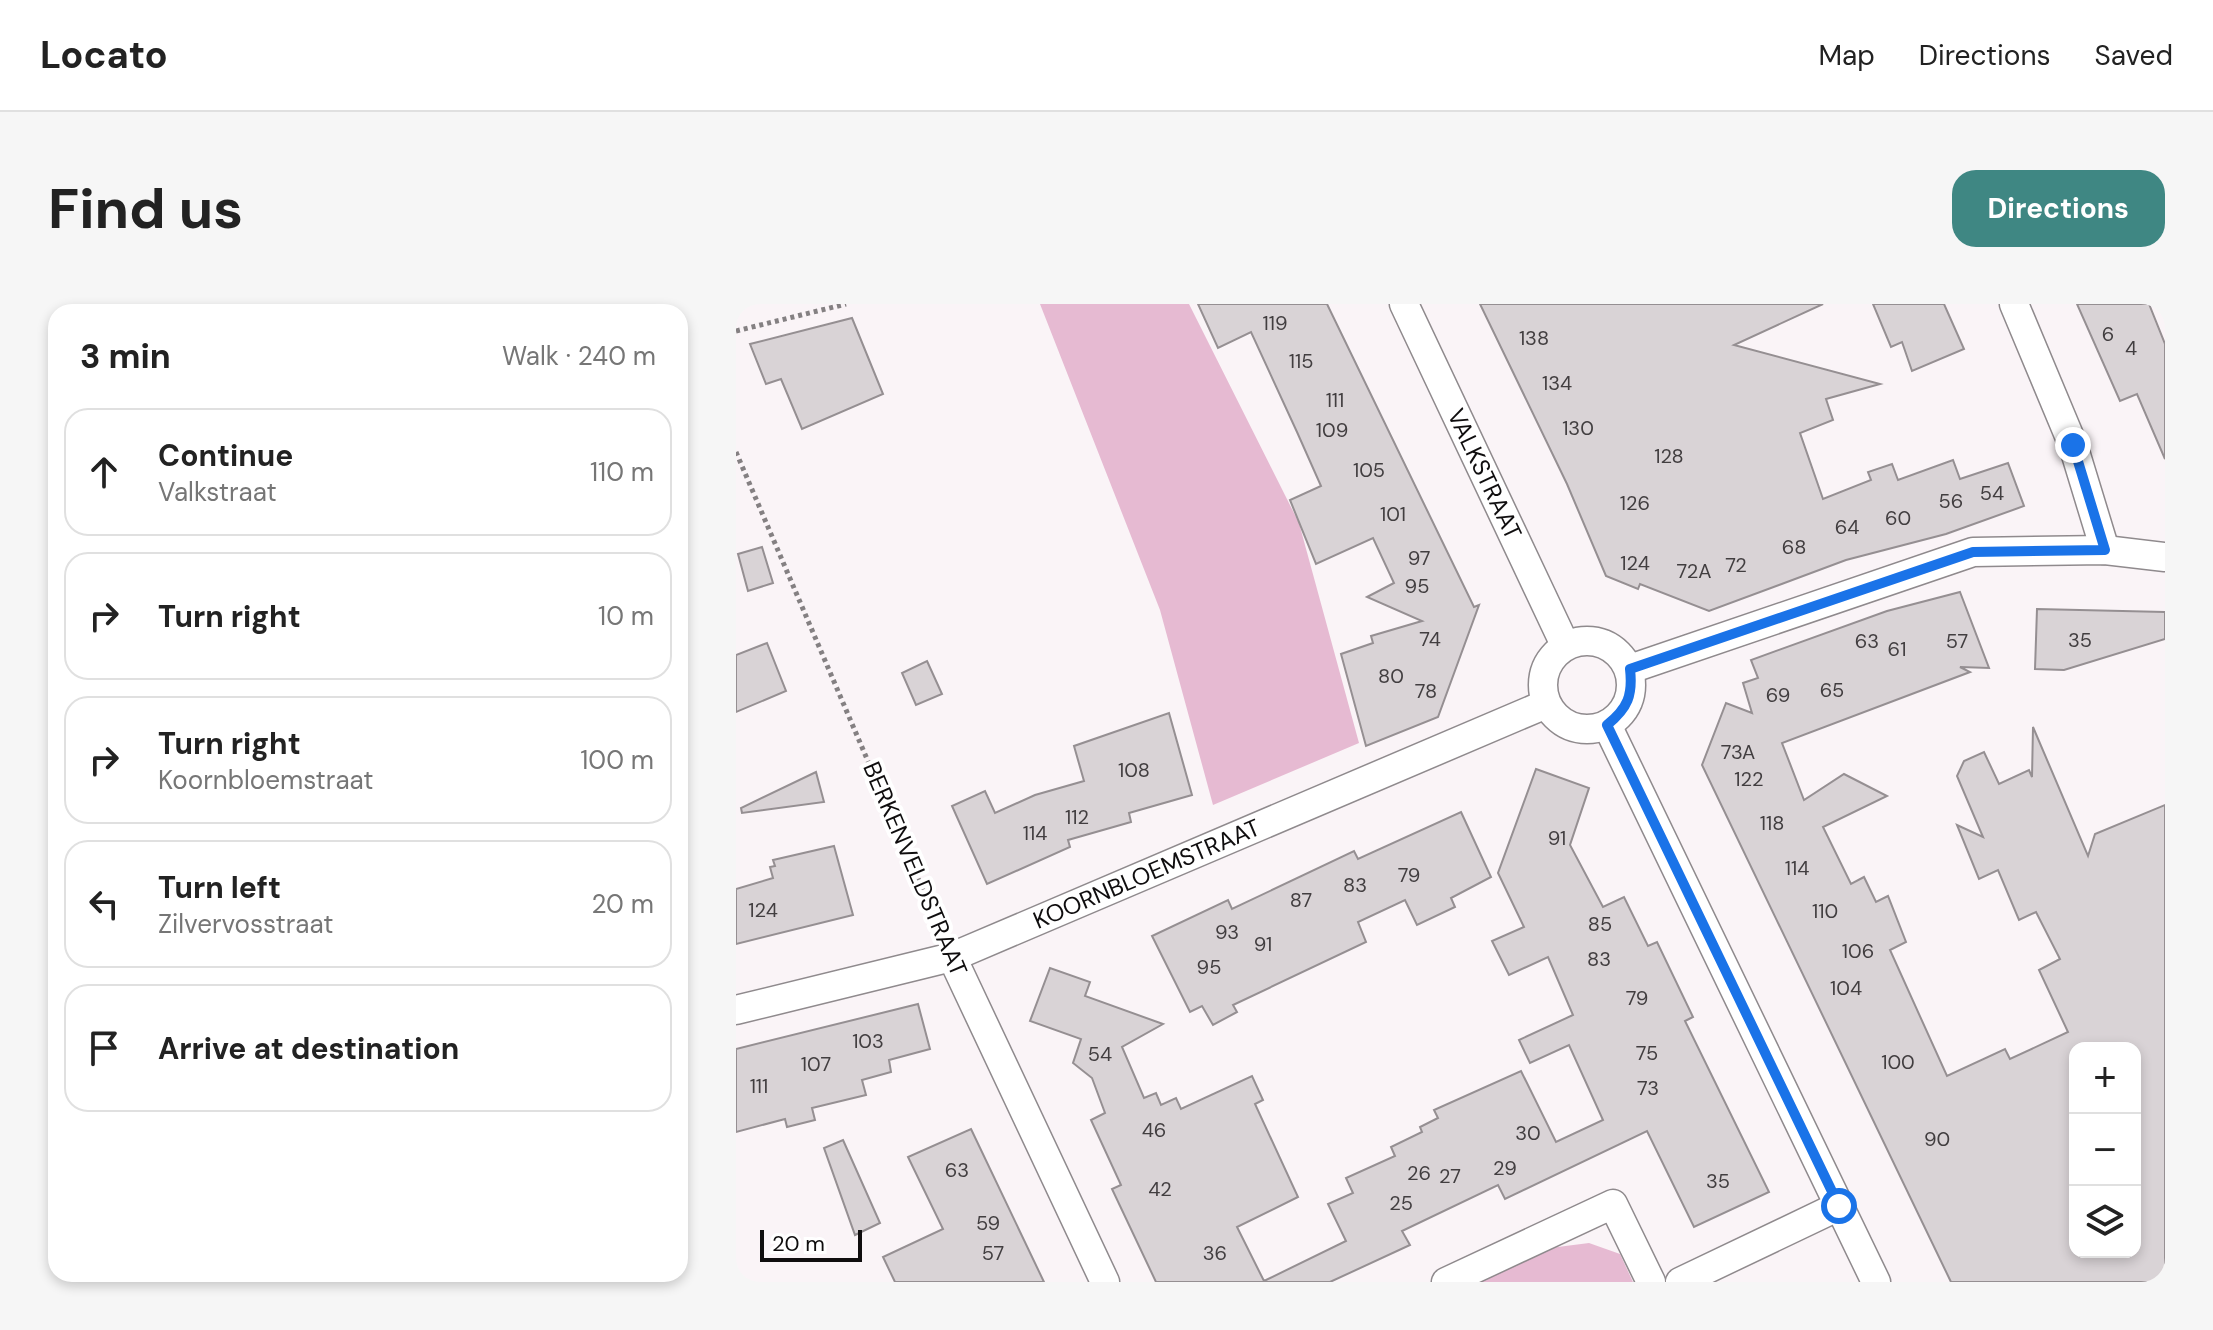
<!DOCTYPE html>
<meta charset="utf-8">
<style>
:root{--surface:#fff;--page:#f6f6f6;--text:#222;--muted:#767676;--line:#e0e0e0;--accent:#3f8783}
body{margin:0;font-family:"DM Sans",sans-serif;background:var(--page);color:var(--text)}
.controls{position:absolute;right:24px;bottom:24px;display:grid;overflow:hidden;border-radius:16px;box-shadow:0 4px 12px #0003}
.controls button{width:72px;height:72px;display:grid;place-items:center;padding:0;border:0;border-bottom:2px solid var(--line);background:var(--surface);color:var(--text);font:40px sans-serif}
.scale{position:absolute;left:24px;bottom:20px;width:102px;box-sizing:border-box;padding-left:8px;border:4px solid #0f0d0e;border-top:0;font-size:22px;line-height:28px;white-space:nowrap;color:#0f0d0e;-webkit-text-stroke:6px #fff;paint-order:stroke}
.stop{position:absolute;width:24px;height:24px;margin:-18px;border:6px solid #1a73e8;border-radius:50%;background:#fff}
.stop.end{background:#1a73e8;border-color:#fff;box-shadow:0 2px 8px #0008}
.list{margin:0;padding:0;list-style:none}
h2{display:flex;justify-content:space-between;align-items:center;height:104px;margin:0;padding:0 32px;font-size:34px}
h2 small{font-size:26px;font-weight:400;color:var(--muted)}
.list li{display:grid;grid-template-columns:52px 1fr auto;gap:24px;align-items:center;box-sizing:border-box;height:128px;margin:0 16px 16px;padding:0 16px;border:2px solid var(--line);border-radius:24px}
.list b{display:block;font-size:30px;white-space:nowrap}
.list p{margin:0;font-size:26px;white-space:nowrap;color:var(--muted)}
.list em{font-size:26px;font-style:normal;color:var(--muted)}
.icon{flex:none;width:44px;height:44px;fill:none;stroke:currentColor;stroke-width:2;stroke-linecap:round;stroke-linejoin:round}
.map{position:relative;flex:none;width:1429px;height:978px;overflow:hidden;border-radius:24px}
header{display:flex;align-items:center;gap:48px;box-sizing:border-box;height:112px;padding:0 40px;background:var(--surface);border-bottom:2px solid var(--line)}
header strong{font-size:38px}
nav{display:flex;gap:44px;margin-inline-start:auto;font-size:28px}
.intro{display:flex;align-items:center;justify-content:space-between;box-sizing:border-box;height:192px;padding:0 48px}
h1{margin:0;font-size:56px}
.button{padding:20px 36px;border-radius:24px;background:var(--accent);color:#fff;font-size:28px;font-weight:700}
main{display:flex;gap:48px;padding:0 48px}
aside{flex:1;background:var(--surface);border-radius:24px;box-shadow:0 4px 12px #0003}
.map>svg:first-child{display:block}
.green{fill:#e6bad2}
.building{fill:#d9d3d6;stroke:#958f92;stroke-width:2;fill-rule:evenodd}
.lines{fill:none;stroke-linecap:round;stroke-linejoin:round}
.minor-casing{stroke:#8f8a8d;stroke-width:31}
.path{stroke:#848082;stroke-width:5;stroke-dasharray:4 4;stroke-linecap:butt}
.minor{stroke:#fff;stroke-width:28}
.route{stroke:#1a73e8;stroke-width:10}
.labels{text-anchor:middle;stroke-width:8;stroke-linejoin:round;paint-order:stroke}
.number-label{font-size:20px;fill:#423e40}
.street-label{font-size:24px;fill:#0f0d0e;stroke:#fff}
</style>
<header>
<strong>Locato</strong>
<nav><a>Map</a><a>Directions</a><a>Saved</a></nav>
</header>
<div class="intro"><h1>Find us</h1><a class="button">Directions</a></div>
<main>
<aside>
<h2>3 min<small>Walk · 240 m</small></h2>
<ul class="list">
<li><svg class="icon" aria-label="ahead" viewBox="0 0 24 24"><path d="M12 20V5M6 11l6-6 6 6"/></svg><div><b>Continue</b><p>Valkstraat</p></div><em>110 m</em></li>
<li><svg class="icon" aria-label="right" viewBox="0 0 24 24"><path d="M7 20v-9h11M14 6l5 5-5 5"/></svg><div><b>Turn right</b></div><em>10 m</em></li>
<li><svg class="icon" aria-label="right" viewBox="0 0 24 24"><path d="M7 20v-9h11M14 6l5 5-5 5"/></svg><div><b>Turn right</b><p>Koornbloemstraat</p></div><em>100 m</em></li>
<li><svg class="icon" aria-label="left" viewBox="0 0 24 24"><path d="M17 20v-9H6M10 6l-5 5 5 5"/></svg><div><b>Turn left</b><p>Zilvervosstraat</p></div><em>20 m</em></li>
<li><svg class="icon" aria-label="arrive" viewBox="0 0 24 24"><path d="M6 21V4h12l-3 4 3 4H6"/></svg><div><b>Arrive at destination</b></div></li>
</ul>
</aside>
<div class="map">
<svg width="1429" height="978" viewBox="0 0 1429 978">
<rect width="100%" height="100%" fill="#faf4f7"/>
<g class="green">
<polygon points="304,0 453,0 563,219 623,439 477,501 424,306"/>
<polygon points="853,939 884,950 897,978 740,978 814,944"/>
</g>
<g class="building">
<polygon points="462,0 591,0 738,303 743,301 702,413 630,442 605,350 637,339 635,332 686,317 631,293 658,279 637,234 580,260 554,196 585,182 561,128 515,28 482,44"/>
<polygon points="744,0 1087,0 998,41 1144,80 1090,95 1097,116 1064,129 1087,195 1135,176 1132,168 1156,160 1162,176 1217,156 1224,175 1272,159 1288,202 1210,230 1110,256 973,307 904,280 902,285 870,272 831,180"/>
<polygon points="1137,0 1208,0 1228,45 1176,67 1166,38 1155,43"/>
<polygon points="1341,0 1413,0 1429,40 1429,155 1401,90 1384,97"/>
<polygon points="116,14 147,90 66,125 45,75 30,80 14,40"/>
<polygon points="26,243 37,279 12,287 2,250"/>
<path d="M1224,288L1253,364L1224,363L1234,368L1046,439L1068,496L1108,470L1151,492L1087,523L1115,580L1128,573L1140,598L1152,592L1170,638L1154,646L1211,772L1269,745L1274,755L1332,728L1303,666L1324,655L1300,608L1283,616L1262,566L1243,575L1221,521L1247,533L1221,472L1228,457L1248,448L1263,480L1293,466L1296,473L1297,423L1352,552L1359,530L1429,501V978H1215L966,461L990,399L1016,409L1007,379L1022,374L1015,356L1151,307ZM1339,744H1399V948H1339Z"/>
<polygon points="1301,305 1429,308 1429,335 1328,366 1299,365"/>
<polygon points="31,339 50,387 0,408 0,351"/>
<polygon points="191,357 206,390 180,401 166,369"/>
<polygon points="433,409 456,491 393,509 395,518 332,536 334,543 251,580 216,502 249,487 259,509 299,491 348,477 338,442"/>
<polygon points="800,465 853,484 834,541 867,603 888,593 912,642 921,638 957,713 949,717 1033,888 958,923 911,827 769,895 762,881 666,927 674,941 594,978 420,978 376,885 385,881 355,816 369,809 356,774 337,759 345,735 294,717 314,664 354,678 349,692 427,720 386,743 408,794 420,789 425,801 440,794 445,805 516,772 527,796 519,800 562,893 501,923 528,977 610,937 592,900 617,889 610,874 659,852 655,843 686,828 684,823 702,814 698,806 785,767 820,838 867,816 833,741 794,759 783,736 837,711 812,653 773,671 756,637 788,623 762,569"/>
<polygon points="80,468 88,498 6,509 5,504"/>
<polygon points="725,508 755,573 715,594 719,603 681,621 669,596 622,618 630,638 497,701 501,708 477,721 466,702 454,708 416,632 492,596 496,605 618,547 622,555"/>
<polygon points="98,542 117,611 0,640 0,585 37,574 34,563 39,562 37,556"/>
<polygon points="182,700 194,745 153,756 155,768 126,776 130,791 76,804 79,816 51,823 49,815 0,828 0,745"/>
<polygon points="235,825 308,978 159,978 147,953 207,925 172,853"/>
<polygon points="107,836 144,919 119,931 88,844"/>
</g>
<g class="lines">
<defs>
<g id="minor">
<path id="s1" d="M668,0L829,341"/>
<polyline points="1278,0 1337,141 1369,246"/>
<circle cx="851" cy="381" r="44"/>
<polyline points="894,365 1237,248 1369,246 1429,253"/>
<polyline points="871,421 1140,978"/>
<polyline points="216,653 369,978"/>
<path id="s2" d="M0,706L216,653L810,400"/>
<polyline points="710,978 877,900 915,978"/>
<polyline points="944,978 1103,902"/>
</g>
</defs>
<use href="#minor" class="minor-casing"/>
<g class="path">
<polyline points="0,27 110,0"/>
<polyline points="0,148 204,626"/>
</g>
<use href="#minor" class="minor"/>
</g>
<g class="lines">
<path class="route" d="M1103,902L871,421C892,404 897,391 894,365L1237,248L1369,246L1337,141"/>
</g>
<g class="labels">
<g class="number-label">
<text x="539" y="26">119</text>
<text x="1372" y="37">6</text>
<text x="798" y="41">138</text>
<text x="1395" y="51">4</text>
<text x="565" y="64">115</text>
<text x="821" y="86">134</text>
<text x="599" y="103">111</text>
<text x="842" y="131">130</text>
<text x="596" y="133">109</text>
<text x="933" y="159">128</text>
<text x="633" y="173">105</text>
<text x="1256" y="196">54</text>
<text x="1215" y="204">56</text>
<text x="899" y="206">126</text>
<text x="657" y="217">101</text>
<text x="1162" y="221">60</text>
<text x="1111" y="230">64</text>
<text x="1058" y="250">68</text>
<text x="683" y="261">97</text>
<text x="899" y="266">124</text>
<text x="1000" y="268">72</text>
<text x="958" y="274">72A</text>
<text x="681" y="289">95</text>
<text x="694" y="342">74</text>
<text x="1344" y="343">35</text>
<text x="1131" y="344">63</text>
<text x="1221" y="344">57</text>
<text x="1161" y="352">61</text>
<text x="655" y="379">80</text>
<text x="1096" y="393">65</text>
<text x="690" y="394">78</text>
<text x="1042" y="398">69</text>
<text x="1002" y="455">73A</text>
<text x="398" y="473">108</text>
<text x="1013" y="482">122</text>
<text x="341" y="520">112</text>
<text x="1036" y="526">118</text>
<text x="299" y="536">114</text>
<text x="821" y="541">91</text>
<text x="1061" y="571">114</text>
<text x="673" y="578">79</text>
<text x="619" y="588">83</text>
<text x="565" y="603">87</text>
<text x="27" y="613">124</text>
<text x="1089" y="614">110</text>
<text x="864" y="627">85</text>
<text x="491" y="635">93</text>
<text x="527" y="647">91</text>
<text x="1122" y="654">106</text>
<text x="863" y="662">83</text>
<text x="473" y="670">95</text>
<text x="1110" y="691">104</text>
<text x="901" y="701">79</text>
<text x="132" y="744">103</text>
<text x="911" y="756">75</text>
<text x="364" y="757">54</text>
<text x="1162" y="765">100</text>
<text x="80" y="767">107</text>
<text x="23" y="789">111</text>
<text x="912" y="791">73</text>
<text x="418" y="833">46</text>
<text x="792" y="836">30</text>
<text x="1201" y="842">90</text>
<text x="769" y="871">29</text>
<text x="221" y="873">63</text>
<text x="683" y="876">26</text>
<text x="714" y="879">27</text>
<text x="982" y="884">35</text>
<text x="424" y="892">42</text>
<text x="665" y="906">25</text>
<text x="252" y="926">59</text>
<text x="257" y="956">57</text>
<text x="479" y="956">36</text>
</g>
<g class="street-label">
<text dy="8" stroke="none"><textPath href="#s1" startOffset="188">VALKSTRAAT</textPath></text>
<text transform="translate(179 565) rotate(67)" y="8">BERKENVELDSTRAAT</text>
<text dy="8" stroke="none"><textPath href="#s2" startOffset="434">KOORNBLOEMSTRAAT</textPath></text>
</g>
</g>
</svg>
<div class="controls">
<button>+</button>
<button>−</button>
<button><svg class="icon" aria-label="layers" viewBox="0 0 24 24"><path d="M12 4l9 5-9 5-9-5zM3 14l9 5 9-5"/></svg></button>
</div>
<div class="scale">20 m</div>
<div class="stop" style="left:1103px;top:902px"></div>
<div class="stop end" style="left:1337px;top:141px"></div>
</div>
</main>
